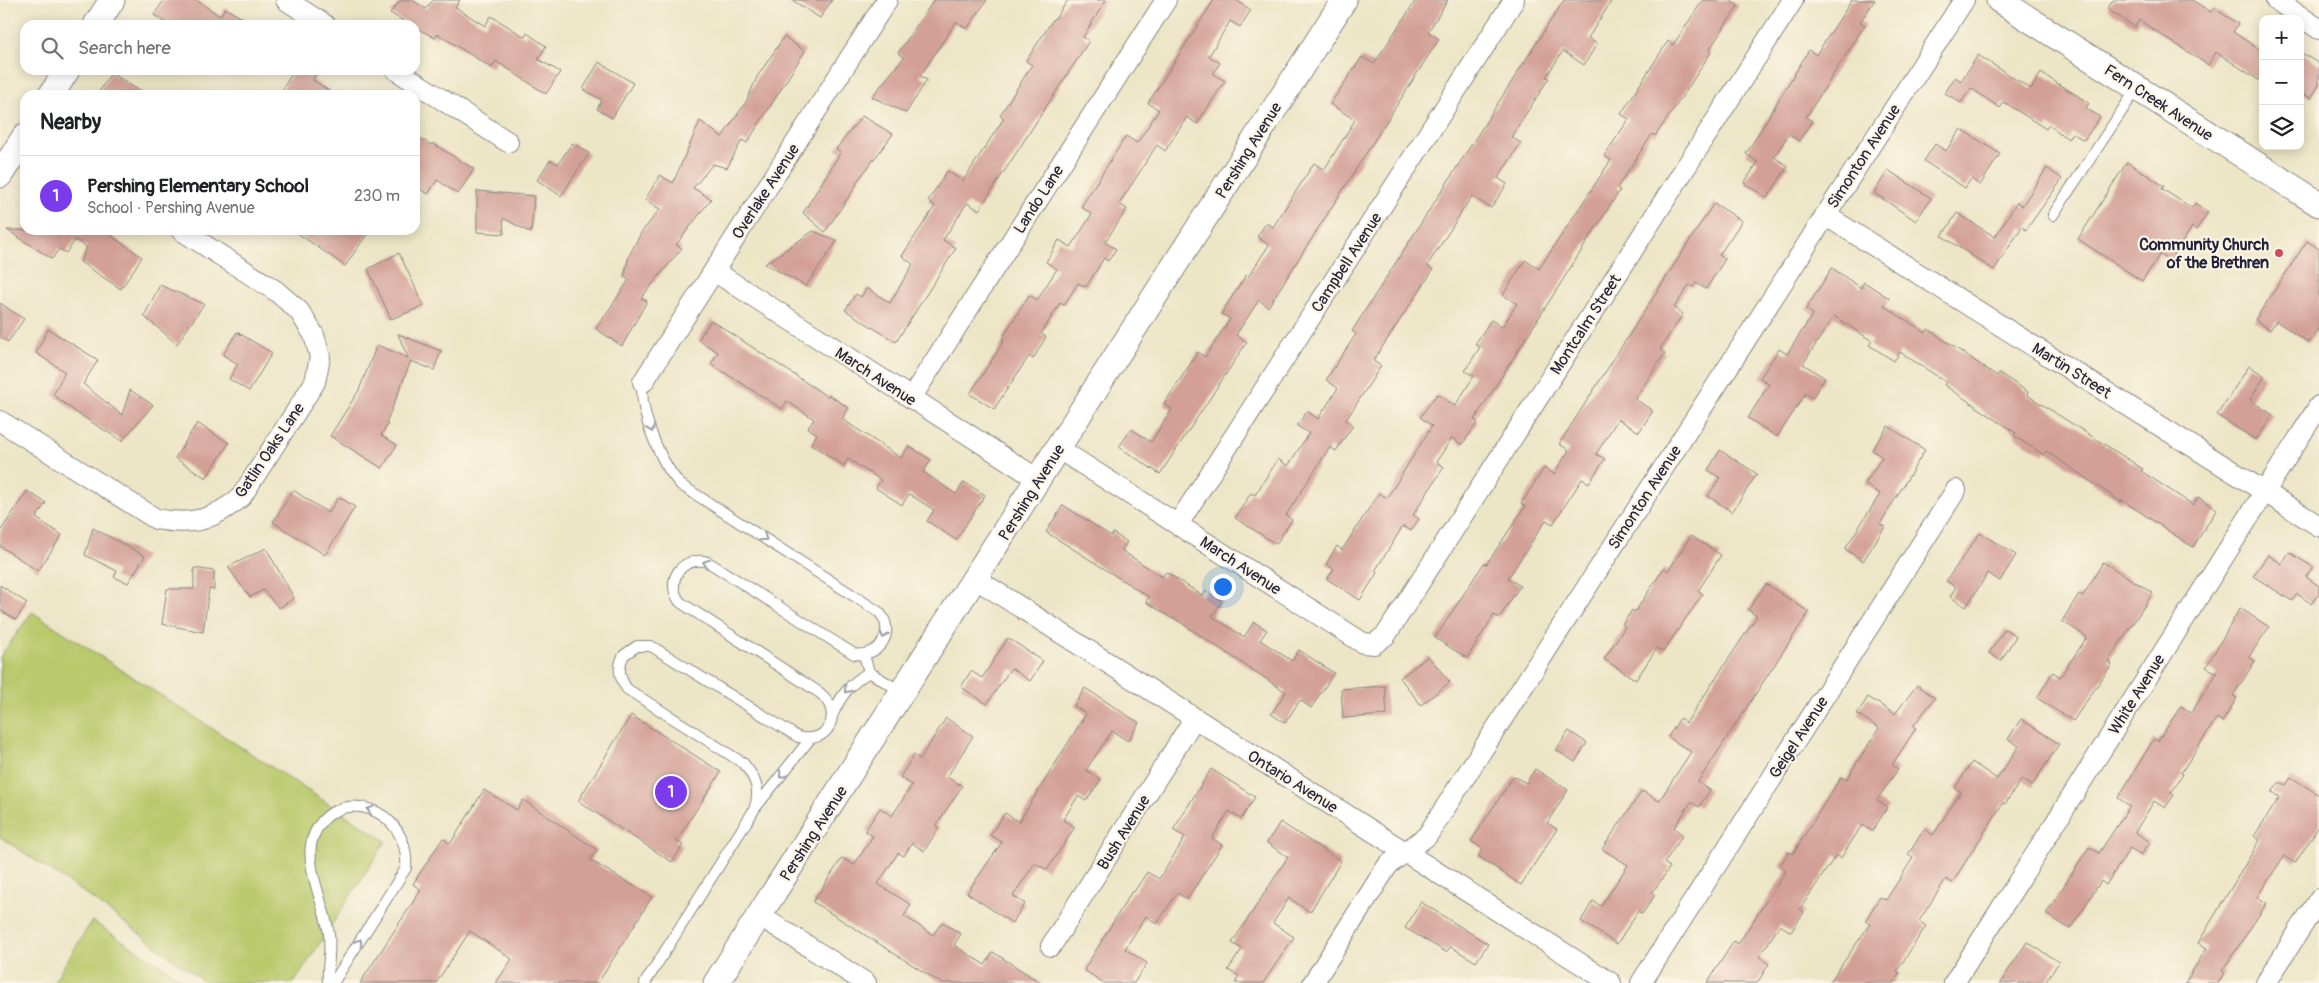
<!DOCTYPE html>
<meta charset="utf-8">
<style>
:root{--surface:#fff;--page:#f2f2f2;--text:#202124;--muted:#757577;--line:#e0e0e0;--accent:#7c3aed}
body{margin:0;font-family:Pangolin,sans-serif;background:var(--page);color:var(--text)}
.controls{position:absolute;right:15px;top:15px;display:grid;overflow:hidden;border-radius:10px;box-shadow:0 2px 12px #0003}
.controls button{width:45px;height:45px;display:grid;place-items:center;padding:0;border:0;border-bottom:1px solid var(--line);background:var(--surface);color:var(--text);font:25px sans-serif}
.you{position:absolute;left:1222px;top:586px;width:18px;height:18px;margin:-12px;border:4px solid #fff;border-radius:50%;background:#1a73e8;box-shadow:0 0 0 8px #1a73e833}
.badge{display:grid;place-items:center;width:32px;height:32px;border-radius:50%;background:var(--accent);color:#fff;font-size:16px;font-weight:700}
.pin{position:absolute;translate:-50% -50%;border:2px solid #fff;box-shadow:0 1px 5px #0006}
.list{margin:0;padding:0;list-style:none}
h2{display:flex;justify-content:space-between;align-items:center;height:65px;margin:0;padding:0 20px;font-size:21px}
h2 small{font-size:16px;font-weight:400;color:var(--muted)}
.list li{display:grid;grid-template-columns:32px 1fr auto;gap:15px;align-items:center;box-sizing:border-box;height:80px;padding:0 20px;border-top:1px solid var(--line)}
.list b{display:block;font-size:19px;white-space:nowrap}
.list p{margin:0;font-size:16px;white-space:nowrap;color:var(--muted)}
.list em{font-size:16px;font-style:normal;color:var(--muted)}
.icon{flex:none;width:28px;height:28px;fill:none;stroke:currentColor;stroke-width:2;stroke-linecap:round;stroke-linejoin:round}
.map{position:relative;flex:none;width:2319px;height:983px;overflow:hidden}
.search{position:absolute;background:var(--surface);box-shadow:0 2px 12px #0003;left:20px;top:20px;width:400px;height:55px;display:flex;align-items:center;gap:12px;box-sizing:border-box;padding:0 18px;border-radius:15px;color:var(--muted);font-size:19px}
.panel{position:absolute;background:var(--surface);box-shadow:0 2px 12px #0003;left:20px;top:90px;width:400px;height:145px;border-radius:15px}
.map>svg:first-child{display:block}
.green{fill:#b9c96c;stroke:#6e7654}
.building{fill:#d3a097}
.lines{fill:none;stroke-linecap:round;stroke-linejoin:round}
.service-casing{stroke:#878480;stroke-width:12}
.minor-casing{stroke:#878480;stroke-width:22}
.tertiary-casing{stroke:#878480;stroke-width:27}
.service{stroke:#fff;stroke-width:10}
.minor{stroke:#fff;stroke-width:20}
.tertiary{stroke:#fff;stroke-width:25}
.oneway{stroke:#9c9ca7}
.poi-dot{fill:#d1495b;stroke:#fcf5e5;stroke-width:2}
.labels{text-anchor:middle;stroke-width:4.5;stroke-linejoin:round;paint-order:stroke}
.street-label{font-size:16px;fill:#22223b;stroke:#fcf5e5}
.poi-label{font-size:16px;font-weight:bold;fill:#22223b;stroke:#fcf5e5;text-anchor:end}
</style>
<div class="map">
<svg width="2319" height="983" viewBox="0 0 2319 983">
<rect width="100%" height="100%" fill="#fcf5e5"/>
<filter id="ink" filterUnits="userSpaceOnUse"><feTurbulence type="fractalNoise" baseFrequency=".02" numOctaves="2"/><feDisplacementMap in="SourceGraphic" scale="10" xChannelSelector="R" yChannelSelector="G"/><feConvolveMatrix kernelMatrix="1 2 1 2 8 2 1 2 1" color-interpolation-filters="sRGB"/></filter>
<filter id="wash" filterUnits="userSpaceOnUse"><feTurbulence type="fractalNoise" baseFrequency=".0096" numOctaves="4" result="noise"/><feDisplacementMap in="SourceGraphic" scale="20" xChannelSelector="R" yChannelSelector="G"/><feGaussianBlur stdDeviation="1.12" result="paint"/><feColorMatrix in="noise" values="0 0 0 0 0 0 0 0 0 0 0 0 0 0 0 0 0 1.4 0 .05"/><feComposite in="paint" operator="in"/></filter>
<g filter="url(#wash)">
<rect width="100%" height="100%" fill="#ece5c6"/>
<g class="green">
<polygon points="32,612 386,841 294,983 206,983 83,892 0,837 0,657"/>
<polygon points="92,921 188,983 53,983"/>
</g>
<g id="blocks">
<g class="building">
<polygon points="164,0 196,0 220,16 225,8 254,25 169,25 154,15"/>
<polygon points="401,0 412,0 426,9 433,0 460,0 455,7 485,26 491,16 525,37 527,33 546,46 538,59 560,72 546,94 496,61 492,68 438,34 435,38 415,27 415,25 411,25 390,13"/>
<polygon points="792,0 832,0 820,18"/>
<polygon points="934,0 987,0 967,29 956,22 920,76 927,80 906,113 872,97 904,57 898,53"/>
<polygon points="1068,0 1106,0 1083,37 1089,41 979,210 967,203 943,240 956,248 896,342 845,310 856,294 861,297 867,288 890,303 913,264 902,256 935,206 928,201 947,171 963,181 1004,118 1000,115 1032,65 1026,61 1054,18 1055,19"/>
<polygon points="1214,0 1236,0 1251,10 1240,27 1230,21 1209,56 1220,63 1213,74 1225,81 1197,124 1187,117 1165,151 1157,145 1119,204 1127,209 1105,242 1116,249 1108,261 1104,258 1086,287 1078,283 1064,305 1060,303 1041,334 1046,337 1033,359 1029,356 994,409 970,394 1004,341 1002,339 1029,295 1037,300 1057,269 1046,262 1059,240 1071,247 1092,214 1081,207 1126,136 1137,143 1159,110 1148,103"/>
<polygon points="1416,0 1448,0 1428,32 1439,39 1268,307 1259,300 1236,335 1247,342 1160,474 1119,447 1131,429 1151,442 1172,409 1164,404 1198,352 1205,357 1230,319 1221,314 1246,275 1248,277 1269,245 1257,237 1266,223 1273,227 1314,163 1324,170 1355,120 1330,104 1362,57 1374,64"/>
<polygon points="1564,0 1612,0 1588,38 1597,44 1584,65 1563,51 1546,77 1549,78 1511,137 1521,143 1498,178 1507,184 1491,208 1472,196 1427,266 1433,270 1373,361 1381,366 1346,420 1353,425 1336,451 1330,447 1286,515 1292,520 1276,544 1235,518 1251,493 1255,495 1278,459 1288,466 1309,433 1297,426 1307,411 1318,419 1338,388 1326,380 1356,334 1352,331"/>
<polygon points="1703,0 1729,0 1738,6 1709,50 1711,52 1686,91 1655,136 1652,134 1617,188 1620,190 1590,237 1474,420 1478,422 1462,445 1452,438 1436,462 1444,467 1413,515 1419,519 1411,531 1403,526 1375,571 1377,573 1360,600 1327,579 1334,569 1326,564 1337,546 1342,550 1379,493 1387,498 1432,426 1420,417 1437,394 1455,406 1474,376 1465,371 1480,347 1475,344 1491,320 1502,327 1517,304 1503,295 1525,260 1539,269 1611,160 1604,156 1629,119 1621,114 1668,41 1673,45"/>
<polygon points="1852,0 1875,0 1860,22 1865,25 1806,117 1812,121 1799,141 1789,134 1774,157 1788,166 1767,198 1744,183 1758,162 1746,154 1809,50 1816,55"/>
<polygon points="2113,0 2192,0 2211,12 2214,8 2238,24 2233,32 2263,52 2263,83 2216,52 2208,65 2139,20 2135,27 2107,9"/>
<polygon points="784,37 805,51 747,143 742,140 727,168 713,164 693,188 711,199 676,245 682,248 641,298 647,301 622,346 596,329 629,280 624,277 629,256 641,233 660,209 645,200 660,175 673,183 700,121 722,137 746,102 757,77"/>
<polygon points="2300,52 2319,64 2319,85 2311,98 2300,92"/>
<polygon points="1978,55 2031,89 2041,73 2089,103 2086,108 2100,117 2084,140 2072,133 2068,139 2049,125 2046,129 2004,102 2000,108 1971,88 1961,103 1945,93 1955,77 1961,81"/>
<polygon points="599,62 633,83 612,118 597,109 602,100 583,89"/>
<polygon points="294,70 318,70 313,80 335,95 279,95"/>
<polygon points="111,73 146,95 97,95"/>
<polygon points="862,116 893,134 856,183 857,184 825,232 803,213 841,152 836,149"/>
<polygon points="1961,129 2000,154 1980,185 1971,179 1965,188 1924,161 1935,144 1946,151"/>
<polygon points="415,135 431,145 432,143 474,169 458,194 437,180 428,194 415,186"/>
<polygon points="572,143 589,153 561,196 537,180 550,160 558,164"/>
<polygon points="2127,162 2164,186 2162,189 2192,208 2195,203 2208,212 2196,230 2192,227 2170,261 2160,254 2142,281 2078,239"/>
<polygon points="2047,168 2062,179 2026,230 2022,227 1994,270 1942,236 1957,213 1995,237 2017,202 2022,206"/>
<polygon points="1888,170 1931,198 1916,221 1874,193"/>
<polygon points="477,191 534,196 531,233 503,218 504,234 477,232"/>
<polygon points="1714,203 1742,221 1719,255 1725,259 1706,289 1696,283 1693,287 1689,285 1674,308 1683,314 1660,349 1665,353 1635,399 1653,411 1639,432 1618,419 1596,454 1605,459 1589,483 1582,479 1553,524 1546,520 1508,578 1520,586 1499,618 1494,615 1467,658 1435,638 1484,563 1487,564 1525,506 1521,504 1544,468 1554,474 1569,450 1559,444"/>
<polygon points="7,230 103,230 142,257 121,289 80,262 87,247 75,240 66,253 59,249 52,259"/>
<polygon points="293,230 370,230 345,266"/>
<polygon points="813,231 837,241 806,286 765,264"/>
<polygon points="2307,241 2319,249 2319,327 2309,343 2276,321 2270,330 2255,320"/>
<polygon points="399,253 424,306 391,319 368,269"/>
<polygon points="1832,268 1861,288 1864,282 1889,298 1884,306 1926,333 1928,329 1997,376 1999,373 2028,392 2027,395 2143,469 2141,471 2193,505 2198,497 2217,509 2193,547 2122,500 2121,502 2046,451 2044,455 2014,436 2016,433 1944,385 1946,382 1900,352 1894,361 1869,345 1872,341 1834,316 1803,364 1825,378 1812,398 1806,393 1777,437 1748,418 1769,384 1760,378 1779,349 1787,354 1813,314 1806,309"/>
<polygon points="160,285 204,304 177,344 144,316"/>
<polygon points="0,303 24,319 8,342 0,337"/>
<polygon points="711,320 828,397 829,395 849,408 842,419 901,458 909,446 931,460 923,472 956,494 964,482 985,495 956,540 927,521 934,510 909,494 902,505 876,488 881,480 848,459 844,466 811,444 817,434 808,428 814,419 787,401 782,409 711,364 718,352 698,340"/>
<polygon points="48,329 98,360 83,384 122,415 130,390 153,405 122,441 77,413 53,395 65,372 36,353"/>
<polygon points="237,332 272,353 249,391 229,379 238,364 223,355"/>
<polygon points="398,334 441,351 434,370 411,361 386,423 388,424 381,435 397,445 382,468 330,436 359,390 377,345 408,358"/>
<polygon points="2249,366 2265,376 2250,400 2273,415 2256,440 2217,415"/>
<polygon points="197,423 229,443 206,478 175,458"/>
<polygon points="1888,426 1925,450 1880,524 1885,527 1863,561 1845,549 1880,494 1865,484 1882,457 1872,450"/>
<polygon points="1720,450 1757,474 1732,512 1708,496 1720,478 1708,470"/>
<polygon points="293,490 328,513 339,497 355,507 325,555 273,522"/>
<polygon points="27,491 46,503 36,518 62,535 38,571 0,546 0,532"/>
<polygon points="1063,505 1111,536 1113,533 1127,542 1121,550 1162,577 1166,572 1203,596 1206,591 1222,601 1212,616 1244,637 1254,622 1267,630 1260,640 1292,661 1299,650 1334,673 1311,708 1300,700 1285,723 1271,714 1286,692 1174,618 1173,619 1146,602 1149,597 1046,532"/>
<polygon points="93,528 145,556 128,583 114,577 117,571 85,555"/>
<polygon points="1980,533 2016,555 2000,581 1988,573 1966,607 1950,597 1956,587 1946,581"/>
<polygon points="1691,536 1721,555 1698,591 1703,594 1686,618 1663,652 1657,648 1636,680 1604,659 1625,627 1622,625 1632,610 1635,612 1664,568 1668,571"/>
<polygon points="266,548 294,598 279,608 263,590 250,597 228,567"/>
<polygon points="2289,552 2313,567 2306,577 2319,586 2319,594 2312,604 2297,594 2292,601 2253,576 2268,555 2282,564"/>
<polygon points="2103,562 2153,593 2108,661 2112,664 2073,721 2037,698 2053,672 2060,677 2087,637 2062,621 2079,594 2083,596"/>
<polygon points="194,568 214,571 214,590 209,589 203,632 162,624 167,589 194,589"/>
<polygon points="1766,584 1809,612 1698,782 1710,790 1699,807 1691,802 1674,828 1683,835 1664,863 1670,867 1652,893 1655,895 1642,914 1638,911 1617,944 1581,921 1593,901 1601,906 1628,865 1602,849 1642,791 1659,801 1691,752 1668,737 1680,718 1686,723 1757,616 1748,610"/>
<polygon points="0,585 27,603 16,620 0,610"/>
<polygon points="2240,608 2269,627 2249,657 2255,661 2233,696 2237,698 2222,722 2217,718 2181,773 2183,774 2171,793 2174,795 2165,808 2154,801 2135,832 2150,842 2141,855 2130,848 2106,885 2101,881 2070,929 2046,914 2089,847 2099,853 2130,806 2118,798 2154,739 2158,741 2181,706 2191,713 2217,673 2206,667"/>
<polygon points="2005,629 2016,636 2001,661 1989,653"/>
<polygon points="1008,638 1043,661 1030,681 1011,668 987,704 961,687 971,671 982,678"/>
<polygon points="1428,656 1450,682 1421,705 1400,678"/>
<polygon points="1917,685 1935,698 1913,726 1916,728 1892,765 1898,769 1877,800 1888,807 1872,831 1862,825 1841,858 1836,855 1800,909 1804,912 1791,932 1780,925 1759,957 1769,964 1757,983 1707,983 1734,941 1738,944 1786,871 1780,866 1789,852 1793,854 1841,777 1846,780 1879,728 1857,714 1868,697 1895,714"/>
<polygon points="1385,686 1387,715 1343,718 1341,689"/>
<polygon points="1085,688 1139,723 1128,741 1112,731 1086,770 1101,780 1086,801 1078,796 1063,820 1075,827 1047,870 1035,863 1013,896 1025,904 1012,923 967,893 1002,842 990,835 1005,813 1019,822 1086,714 1074,706"/>
<polygon points="631,715 721,772 676,841 683,845 672,862 578,801"/>
<polygon points="946,718 973,736 947,777 962,786 936,826 939,828 924,851 912,843 904,856 898,853 878,884 911,905 904,916 933,935 942,922 961,934 954,945 985,965 993,952 1041,983 941,983 813,902 842,858 854,865 873,836 865,831 880,808 892,816 912,785 900,777 914,755 920,759"/>
<polygon points="2021,719 2059,744 2032,786 2022,779 2005,804 2003,803 1952,883 1946,879 1919,921 1926,926 1897,971 1900,973 1893,983 1829,983 1870,924 1865,921 1880,897 1886,900 1913,858 1908,855 1924,829 1933,835 1961,792 1955,788 1972,762 1997,779 2019,746 2008,739"/>
<polygon points="1569,731 1587,743 1575,762 1556,750"/>
<polygon points="1211,769 1255,797 1241,819 1229,811 1212,838 1222,845 1187,899 1177,893 1157,924 1146,916 1125,949 1147,963 1134,983 1104,983 1084,970 1132,891 1134,892 1147,872 1159,879 1178,849 1185,837 1173,830"/>
<polygon points="1535,769 1568,790 1547,823 1557,829 1521,885 1478,856 1483,849 1471,841 1514,776 1526,783"/>
<polygon points="2291,777 2319,795 2319,826 2295,863 2284,856 2257,897 2267,903 2222,971 2225,973 2218,983 2185,983 2207,948 2198,943 2260,840 2254,836 2280,797 2272,792 2280,782 2286,785"/>
<polygon points="484,790 517,810 523,800 597,850 590,860 652,897 598,983 496,983 512,959 470,931 436,983 360,983 421,890 413,884 443,838 450,844"/>
<polygon points="1280,822 1341,861 1310,912 1289,898 1273,923 1294,937 1263,983 1235,983 1239,976 1228,970 1242,949 1232,943 1288,857 1267,843"/>
<polygon points="1421,902 1488,944 1476,962 1451,947 1446,952 1405,928"/>
<polygon points="2027,942 2059,962 2045,983 2000,983"/>
</g>
</g>
</g>
<g filter="url(#ink)">
<use href="#blocks" fill-opacity="0" stroke="#878480" stroke-width="1"/>
<g class="lines">
<defs>
<g id="service">
<polyline points="2053,215 2137,88"/>
<path d="M643,382C638,411 661,464 681,485L879,612C897,632 879,658 854,654L708,562C682,555 664,581 680,602L820,693C844,713 829,745 798,737L651,646H637L624,655C617,667 619,678 627,689L743,763C756,778 761,791 754,810L645,983"/>
<polyline points="864,655 869,672 902,692"/>
<path d="M833,714C841,695 851,683 869,672"/>
<polyline points="756,807 810,739"/>
<path d="M328,983C327,966 331,950 329,934C325,906 303,863 313,837C334,782 411,807 406,868L333,983"/>
</g>
<g id="minor">
<polyline points="286,0 325,25"/>
<polyline points="2276,0 2319,29"/>
<polyline points="396,70 508,142"/>
<polyline points="1825,215 2319,526"/>
<polyline points="714,271 1039,480"/>
<polyline points="643,382 887,0"/>
<polyline points="911,398 1166,0"/>
<path d="M0,421L156,519C193,526 213,520 241,497L315,382L320,357L314,335L299,311L276,291L181,230"/>
<polyline points="1059,449 1363,643 1374,644 1386,635 1793,0"/>
<polyline points="1178,524 1514,0"/>
<polyline points="976,579 1611,983"/>
<polyline points="760,916 866,983"/>
<polyline points="1051,946 1194,719"/>
<polyline points="1313,983 1388,865 1427,836 1964,0"/>
<polyline points="1641,983 1956,490"/>
<polyline points="1954,983 2319,406"/>
<polyline points="2266,983 2319,899"/>
</g>
<g id="tertiary">
<polyline points="1999,0 2319,204"/>
<polyline points="96,25 112,0"/>
<polyline points="51,95 67,70"/>
<polyline points="0,175 25,136"/>
<polyline points="716,983 1344,0"/>
</g>
</defs>
<use href="#service" class="service-casing"/>
<use href="#minor" class="minor-casing"/>
<use href="#tertiary" class="tertiary-casing"/>
<use href="#service" class="service"/>
<use href="#minor" class="minor"/>
<use href="#tertiary" class="tertiary"/>
</g>
<defs><path id="oneway-chevron" d="M-2-3.5L2.5 0L-2 3.5" fill="none" stroke-width="1.6" stroke-linecap="round" stroke-linejoin="round" transform="scale(1.25)"/></defs>
<g class="oneway">
<use href="#oneway-chevron" transform="translate(651 429) rotate(70)"/>
<use href="#oneway-chevron" transform="translate(764 538) rotate(33)"/>
<use href="#oneway-chevron" transform="translate(706 563) rotate(-162)"/>
<use href="#oneway-chevron" transform="translate(884 635) rotate(105)"/>
<use href="#oneway-chevron" transform="translate(847 690) rotate(132)"/>
<use href="#oneway-chevron" transform="translate(782 775) rotate(128)"/>
<use href="#oneway-chevron" transform="translate(370 810) rotate(-163)"/>
<use href="#oneway-chevron" transform="translate(359 942) rotate(-58)"/>
</g>
</g>
<circle class="poi-dot" cx="2279" cy="253" r="5"/>
<g class="labels">
<g class="street-label">
<text transform="translate(2159 102) rotate(33)" y="6">Fern Creek Avenue</text>
<text transform="translate(1248 150) rotate(-58)" y="6">Pershing Avenue</text>
<text transform="translate(1863 156) rotate(-57)" y="6">Simonton Avenue</text>
<text transform="translate(765 191) rotate(-57)" y="6">Overlake Avenue</text>
<text transform="translate(1038 199) rotate(-57)" y="6">Lando Lane</text>
<text transform="translate(1346 262) rotate(-57)" y="6">Campbell Avenue</text>
<text transform="translate(1585 324) rotate(-57)" y="6">Montcalm Street</text>
<text transform="translate(2072 370) rotate(32)" y="6">Martin Street</text>
<text transform="translate(876 376) rotate(33)" y="6">March Avenue</text>
<text transform="translate(269 450) rotate(-56)" y="6">Gatlin Oaks Lane</text>
<text transform="translate(1031 492) rotate(-58)" y="6">Pershing Avenue</text>
<text transform="translate(1644 497) rotate(-57)" y="6">Simonton Avenue</text>
<text transform="translate(1241 565) rotate(33)" y="6">March Avenue</text>
<text transform="translate(2136 694) rotate(-58)" y="6">White Avenue</text>
<text transform="translate(1798 737) rotate(-57)" y="6">Geigel Avenue</text>
<text transform="translate(1293 781) rotate(32)" y="6">Ontario Avenue</text>
<text transform="translate(1123 832) rotate(-58)" y="6">Bush Avenue</text>
<text transform="translate(813 833) rotate(-57)" y="6">Pershing Avenue</text>
</g>
<g class="poi-label">
<text x="2269" y="250">Community Church<tspan x="2269" dy="18">of the Brethren</tspan></text>
</g>
</g>
</svg>
<div class="controls">
<button>+</button>
<button>−</button>
<button><svg class="icon" aria-label="layers" viewBox="0 0 24 24"><path d="M12 4l9 5-9 5-9-5zM3 14l9 5 9-5"/></svg></button>
</div>
<div class="you"></div>
<div class="pin badge" style="left:671px;top:792px">1</div>
<div class="search"><svg class="icon" aria-label="search" viewBox="0 0 24 24"><circle cx="10" cy="10" r="6"/><path d="M15 15l6 6"/></svg>Search here</div>
<section class="panel">
<h2>Nearby<small></small></h2>
<ul class="list">
<li><span class="badge">1</span><div><b>Pershing Elementary School</b><p>School · Pershing Avenue</p></div><em>230 m</em></li>
</ul>
</section>
</div>
